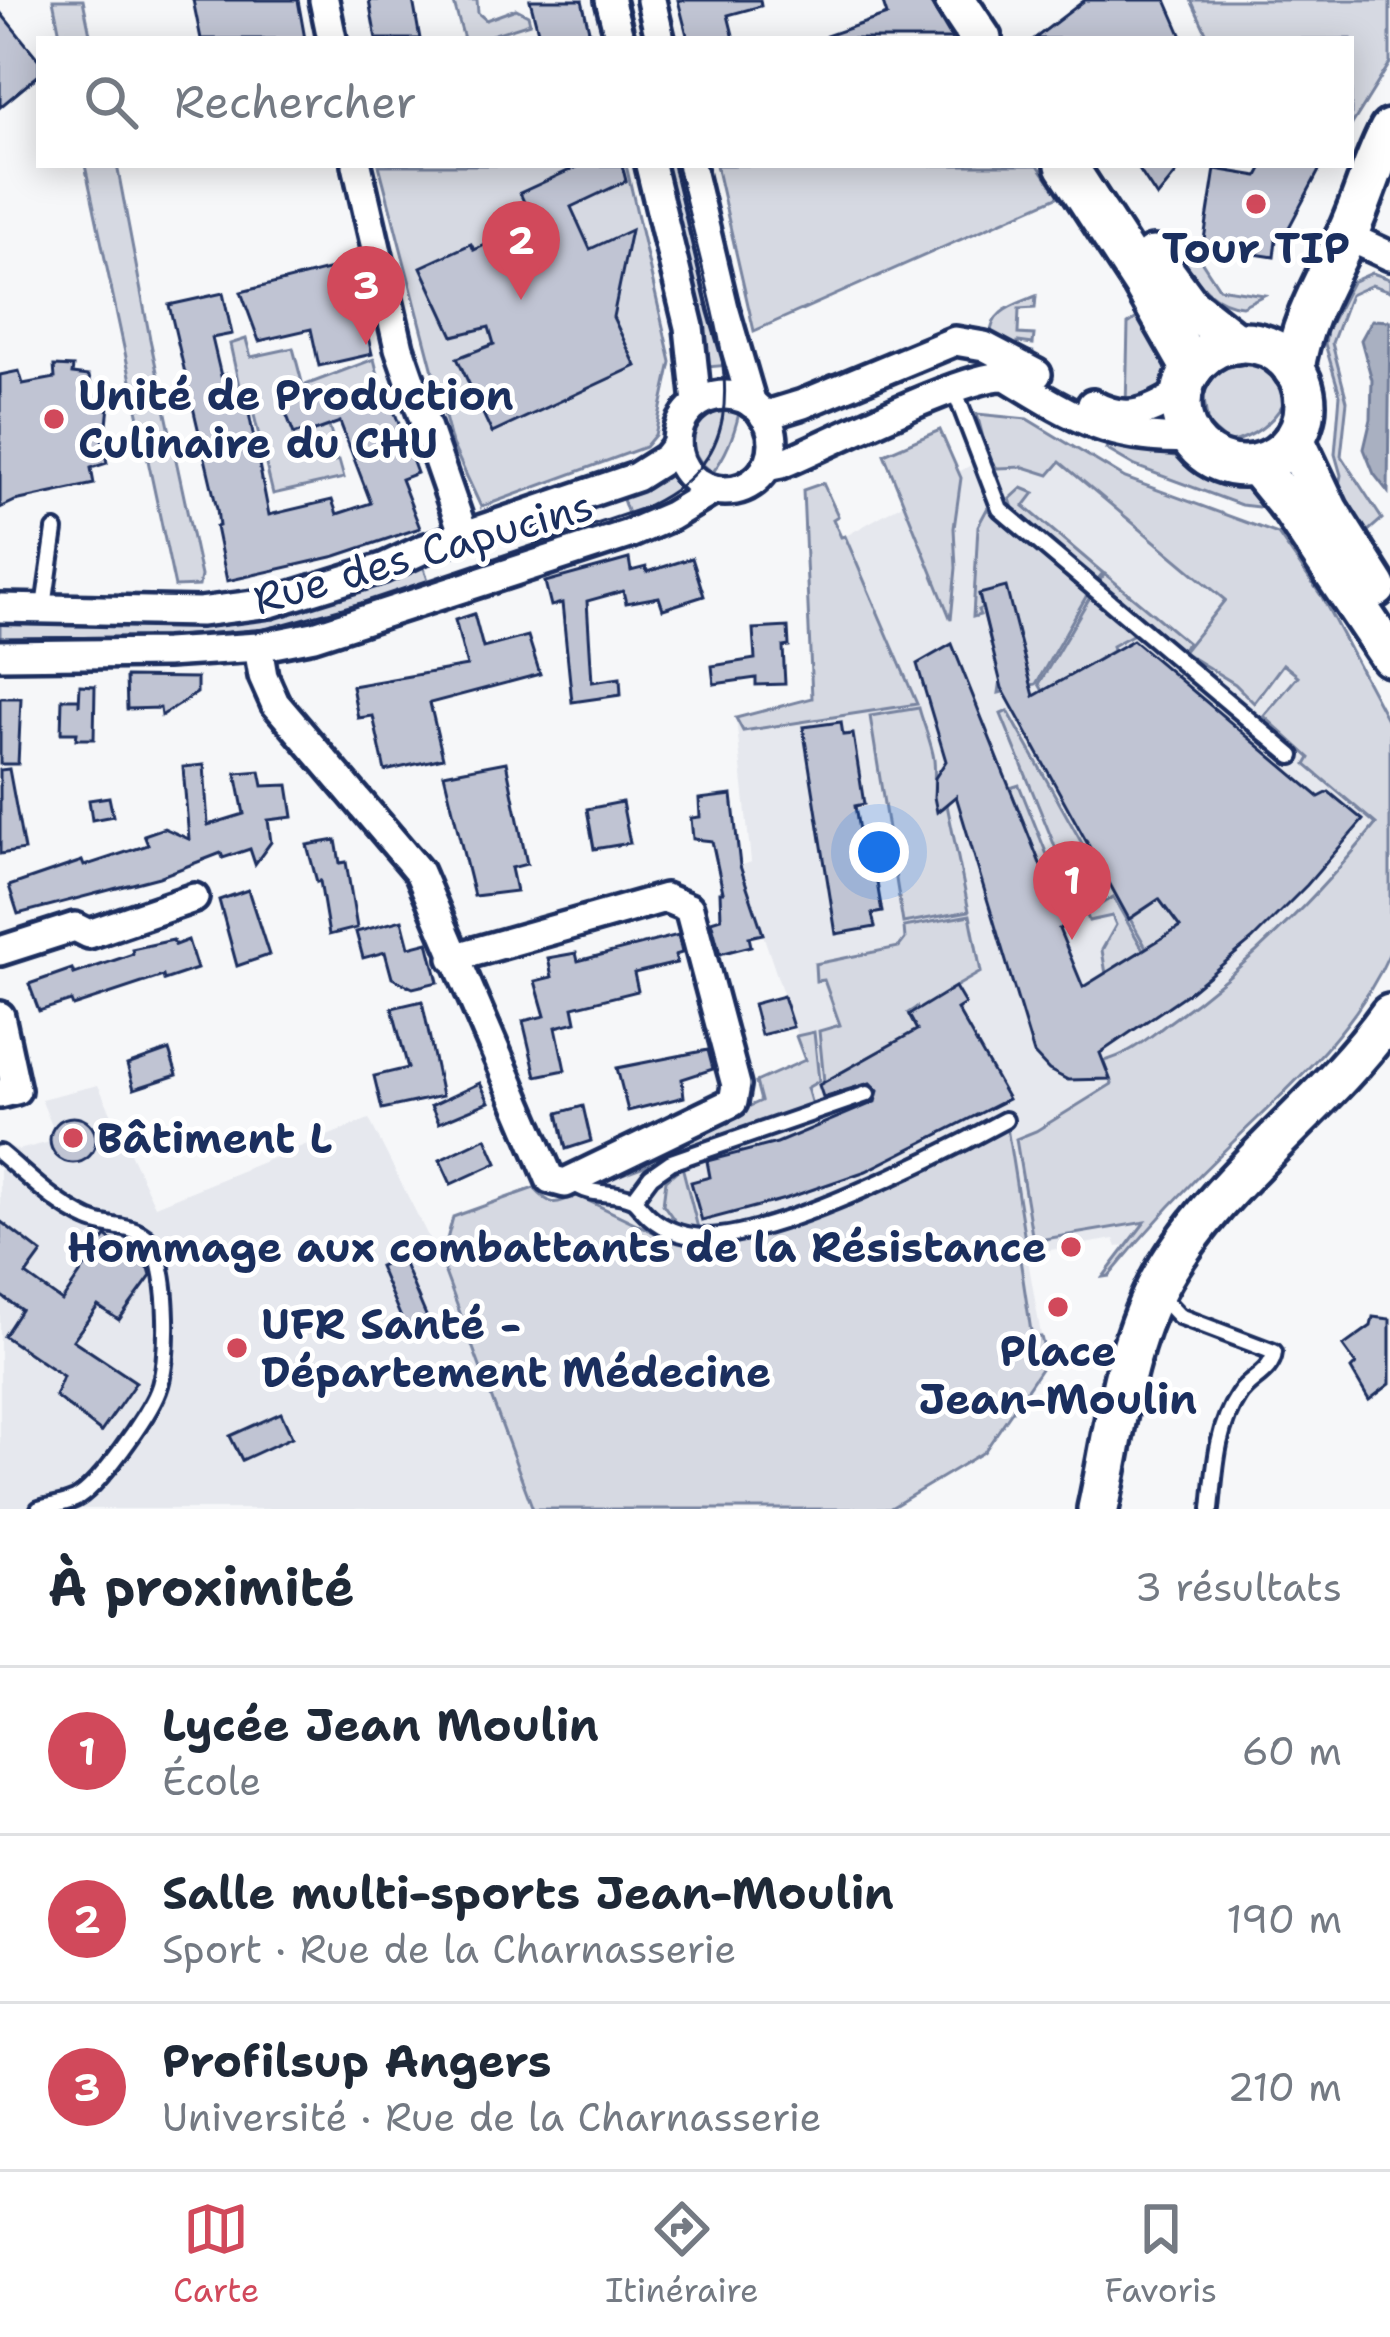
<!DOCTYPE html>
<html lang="fr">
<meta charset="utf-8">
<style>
:root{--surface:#fff;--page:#f2f2f3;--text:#1f2937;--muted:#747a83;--line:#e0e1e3;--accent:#d1495b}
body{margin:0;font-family:"Shantell Sans",sans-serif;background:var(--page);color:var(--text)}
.you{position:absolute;left:879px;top:852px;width:42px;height:42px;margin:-30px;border:9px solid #fff;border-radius:50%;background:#1a73e8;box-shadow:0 0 0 18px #1a73e833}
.badge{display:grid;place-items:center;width:78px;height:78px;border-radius:50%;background:var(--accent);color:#fff;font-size:39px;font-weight:700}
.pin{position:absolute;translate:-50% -99px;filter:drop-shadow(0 3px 6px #0008)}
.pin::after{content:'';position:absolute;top:63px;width:42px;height:36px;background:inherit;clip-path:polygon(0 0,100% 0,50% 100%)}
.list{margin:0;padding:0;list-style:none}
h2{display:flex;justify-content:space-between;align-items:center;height:156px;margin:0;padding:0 48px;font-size:51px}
h2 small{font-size:39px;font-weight:400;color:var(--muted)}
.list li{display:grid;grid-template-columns:78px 1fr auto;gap:36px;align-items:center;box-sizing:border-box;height:168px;padding:0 48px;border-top:3px solid var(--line)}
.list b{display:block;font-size:45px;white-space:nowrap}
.list p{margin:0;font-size:39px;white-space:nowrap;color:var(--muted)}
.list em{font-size:39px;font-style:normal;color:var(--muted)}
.icon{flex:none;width:66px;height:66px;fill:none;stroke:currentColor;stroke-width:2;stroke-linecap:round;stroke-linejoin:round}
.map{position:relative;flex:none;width:1390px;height:1509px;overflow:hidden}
.search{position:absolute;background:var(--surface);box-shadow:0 6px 30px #0003;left:36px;right:36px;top:36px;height:132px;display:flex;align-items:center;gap:30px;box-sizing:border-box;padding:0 42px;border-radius:0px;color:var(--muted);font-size:45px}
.sheet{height:660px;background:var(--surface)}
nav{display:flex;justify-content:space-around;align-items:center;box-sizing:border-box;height:168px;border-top:3px solid var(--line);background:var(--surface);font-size:33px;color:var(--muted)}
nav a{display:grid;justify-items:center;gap:6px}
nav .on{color:var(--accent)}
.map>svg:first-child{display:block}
.built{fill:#e6e8ee}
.green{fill:#d6d9e2;stroke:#7884a0;stroke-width:3}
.water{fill:#a9b0c1;stroke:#707c99;stroke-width:3}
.building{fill:#c0c4d3;stroke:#1b2f5e;stroke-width:3}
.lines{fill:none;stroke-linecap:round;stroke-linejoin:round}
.lane-casing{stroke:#1b2f5e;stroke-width:22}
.street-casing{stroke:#1b2f5e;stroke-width:36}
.secondary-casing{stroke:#1b2f5e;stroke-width:48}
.lane{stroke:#fff;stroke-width:14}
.street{stroke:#fff;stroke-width:27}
.secondary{stroke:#fff;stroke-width:39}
.tram{stroke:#1b2f5e;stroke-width:3}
.poi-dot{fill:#d1495b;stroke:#fff;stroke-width:4.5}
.labels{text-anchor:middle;stroke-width:10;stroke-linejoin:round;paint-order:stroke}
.poi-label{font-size:42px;font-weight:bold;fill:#1b2f5e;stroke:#fff;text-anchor:start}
.street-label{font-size:42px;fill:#1b2f5e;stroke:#fff}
</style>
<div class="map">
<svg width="1390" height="1509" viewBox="0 0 1390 1509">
<rect width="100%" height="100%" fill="#f6f7f9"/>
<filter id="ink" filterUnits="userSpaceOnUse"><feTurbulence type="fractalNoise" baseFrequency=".00833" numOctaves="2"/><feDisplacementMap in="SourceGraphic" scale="24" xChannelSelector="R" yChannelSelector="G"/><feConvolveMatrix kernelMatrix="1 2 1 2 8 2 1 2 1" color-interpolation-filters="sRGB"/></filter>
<g filter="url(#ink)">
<g class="built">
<polygon points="1040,426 1305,589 1390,766 1390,905 1128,1245 1117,1247 1114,1239 1027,1254 1042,1341 974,1451 595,1207 602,1175 761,1101 756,1082 805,1059 740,866 751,862 736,718 812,698 807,558"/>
<polygon points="98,1085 155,1206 369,1119 441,1262 507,1435 531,1509 0,1509 0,1142 18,1150 50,1142 52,1126 41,1099"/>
</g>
<g class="green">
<polygon points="53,0 83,0 91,39 61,39"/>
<polygon points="453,0 477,0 478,13 486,20 516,9 528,15 530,23 479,39 464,39"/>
<polygon points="1191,0 1390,0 1390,63 1351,126 1351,39 1209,39"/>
<polygon points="85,165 117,165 150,339 201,576 199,586 175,587"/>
<polygon points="379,165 626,165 671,362 655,435 645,447 481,507 452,444"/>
<polygon points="660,165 683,165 730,365 708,367"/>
<polygon points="716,165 1038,165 1059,196 754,331"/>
<path d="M1179,254L1198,256L1219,288L1264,295L1242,306C1209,303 1197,280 1179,254Z"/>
<polygon points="1372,273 1390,279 1390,291 1372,285 1350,295 1332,343 1347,401 1341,456 1382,519 1366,533 1338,490 1341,475 1335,454 1340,395 1325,344 1327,330 1352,282"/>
<path d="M1036,296L1035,308L1019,309L1018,334L1034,335L1033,344L1018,342L1017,349L1033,352V357L991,340C988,311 1014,305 1036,296Z"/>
<path d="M1147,311C1160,339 1180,364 1162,393L1126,409L1128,324Z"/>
<polygon points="246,339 251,357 293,348 303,386 374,359 381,387 315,412 308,429 310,433 329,426 334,443 322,448 327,463 339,460 344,478 273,494 248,390 240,390 230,344"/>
<path d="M1246,360C1268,364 1282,376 1286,399C1274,422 1254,437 1229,443L1208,425L1203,393C1211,374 1224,363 1246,360Z"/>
<path d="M723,410L739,413C734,435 727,454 713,472C682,454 689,417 723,410Z"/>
<path d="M977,414L1027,419L1125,478L1278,534L1322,597L1390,725V952C1357,1028 1294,1083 1236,1139C1191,1182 1148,1228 1109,1276L1103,1277L1145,1222L1033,1241L1016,1139L1036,1131L1112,1084L1103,1061C1127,1056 1148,1038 1167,1024C1247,967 1315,900 1376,824L1306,765L1310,758L1264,716L1298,676L1283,664L1254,703L1235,684L1183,652L1225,600L1060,462L1049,475L1024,467L997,468L988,457Z"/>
<polygon points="940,430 961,478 954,528 956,568 951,620 884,454"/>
<polygon points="1108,444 1181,457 1214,477 1251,487 1270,500 1258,507 1241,505 1135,466 1106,449"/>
<polygon points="670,466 694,493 632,525 620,491"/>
<polygon points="823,483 838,516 833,519 841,537 845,536 917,704 743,731 736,718 812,698 803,490"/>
<polygon points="1022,488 1034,493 1024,506 1103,573 1097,580 1014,511 1010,499"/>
<polygon points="987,509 1087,595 1036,684 999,693 1001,679 979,594 982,608 978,610 980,615 973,617 978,526"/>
<polygon points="422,562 431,589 274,636 0,647 0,619 113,618"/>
<polygon points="1105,574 1188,643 1181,650 1098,582"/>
<polygon points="1090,597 1134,634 1112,646 1113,651 1043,691 1039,684"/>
<path d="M919,708C923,724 932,743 934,760C936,778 931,791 939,810L947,805L969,911L903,923L870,716Z"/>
<polygon points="1008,711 1107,888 1078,903 1001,714"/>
<polygon points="1019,785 1068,907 1059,912 1010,788"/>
<polygon points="1113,897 1144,951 1106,974 1102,950 1116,925 1112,916 1089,921 1086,913"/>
<polygon points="1159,899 1180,927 1147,949 1130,919"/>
<polygon points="970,915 981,972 948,991 957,1008 928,1024 917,1007 908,1013 917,1030 824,1082 819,1031 840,1025 824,980 816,981 815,964 899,947 905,939 904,927"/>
<polygon points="814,1032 819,1081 807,1088 812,1105 592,1185 602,1175 761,1101 756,1082 805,1060 796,1036"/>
<path d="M1005,1115L1025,1240L1018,1246L1032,1338L1041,1337L1047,1360L984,1452L889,1509H533L441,1262L453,1217L534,1188C550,1206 555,1206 576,1195L666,1238L708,1243L706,1232L797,1208L871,1182Z"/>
<polygon points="682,1166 699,1232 680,1228 663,1204 666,1180"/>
</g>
<polygon class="water" points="1372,320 1390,321 1388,492 1374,474 1364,449 1371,419 1372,380 1361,340"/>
<g class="building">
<polygon points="193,0 298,0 305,39 201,39"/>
<polygon points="369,0 413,0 420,39 376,39"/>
<polygon points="530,0 582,0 591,39 540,39"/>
<polygon points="678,0 760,0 761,6 728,15 734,39 688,39"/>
<polygon points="882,0 929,0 952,39 826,39 826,36 887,15"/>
<polygon points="1085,0 1166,0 1183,39 1034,39"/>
<polygon points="0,12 39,60 39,75 0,107"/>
<polygon points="581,165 622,165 626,181 571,207 590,249 631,230 613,317 636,366 492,433 457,358 494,344 489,327 453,336 421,267 471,244 474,250 533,222 520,193"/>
<polygon points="1136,165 1183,165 1157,197"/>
<polygon points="1264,165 1322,165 1286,233 1277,231 1274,257 1203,246 1215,169 1258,176"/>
<polygon points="351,264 372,354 319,366 311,329 259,341 241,292"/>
<polygon points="223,293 232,334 212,338 221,376 227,374 233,401 246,398 269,515 332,500 337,514 371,503 340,422 309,433 308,429 294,434 283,405 320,391 326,407 385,386 417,473 401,479 420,528 336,556 227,581 216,527 219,526 217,509 169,305"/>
<polygon points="54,366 73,367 72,374 89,376 95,404 109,406 106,433 101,434 107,463 91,468 94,484 15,501 0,508 0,375 19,371 23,384 55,378"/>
<polygon points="692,558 704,596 663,609 659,597 626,603 623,591 587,601 592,682 620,678 621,695 572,702 562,603 551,606 545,582 629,559 631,571 646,567 647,572"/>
<polygon points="1006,587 1034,696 1133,640 1319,797 1329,792 1363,820 1307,885 1252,940 1188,993 1100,1053 1110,1079 1068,1080 1049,1070 1034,1054 956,796 937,812 934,797 935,778 946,761 917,664 952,644 1065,926 1059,929 1083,987 1180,927 1159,899 1129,919 1002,688 979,594"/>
<polygon points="474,614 483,648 528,636 540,674 430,703 443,758 385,771 373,716 358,718 352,686 467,666 455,620"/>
<polygon points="788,627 789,646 783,647 785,684 756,685 756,678 714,684 712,666 755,659 753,629"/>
<polygon points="126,677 197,678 197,693 161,716 160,708 127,709"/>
<polygon points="80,685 95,686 94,739 76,739 77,733 61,733 62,699 79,699 79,706"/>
<polygon points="0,698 21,698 18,764 0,764"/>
<polygon points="841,722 843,735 853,734 864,804 855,806 861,843 870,842 882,912 872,914 875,927 836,934 803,727"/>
<polygon points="506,762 527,864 511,868 516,891 474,896 444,774"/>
<polygon points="204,765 208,825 244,814 236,773 260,771 263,786 288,785 293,817 268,820 271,842 255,864 250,849 223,858 221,853 159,877 18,914 9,886 82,861 84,866 148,845 144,835 164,828 189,839 183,767"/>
<polygon points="9,769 24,850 0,854 0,770"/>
<polygon points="732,795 740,866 763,934 749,937 751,946 720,954 711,921 721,918 720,892 723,892 712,841 693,839 691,818 700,817 699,799"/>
<polygon points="109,797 113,816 92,820 89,800"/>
<polygon points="622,802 630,843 594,849 587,809"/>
<polygon points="336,840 340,863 346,862 357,928 329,935 320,881 317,882 307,845"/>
<polygon points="248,890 269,955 237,966 219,900"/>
<polygon points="402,920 409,947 428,942 438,982 413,988 392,978 385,952 363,958 356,932"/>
<polygon points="678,935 682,953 675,955 677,963 634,973 638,991 573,1007 576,1022 556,1027 565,1070 536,1076 523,1021 545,1016 535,981 552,977 548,958 576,953 578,961"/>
<polygon points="173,940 175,945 188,940 197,969 164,980 163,976 73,1006 71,1001 39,1011 29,984 72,969 74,974 133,954 132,949"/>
<polygon points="955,987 965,1004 957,1009 1008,1099 866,1171 785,1199 702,1221 691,1182 710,1177 707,1161 777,1143 875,1102 878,1091 870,1083 823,1097 819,1085 917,1030 909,1015"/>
<polygon points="783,996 793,1027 761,1035 753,1004"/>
<polygon points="422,1001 442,1096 382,1109 374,1076 408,1068 392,1008"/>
<polygon points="169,1050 177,1075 134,1089 127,1065"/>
<polygon points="708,1050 713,1069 682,1079 684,1097 628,1111 617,1068"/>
<polygon points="480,1083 489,1102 439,1123 431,1106"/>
<polygon points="583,1106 591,1141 566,1149 558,1113"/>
<circle cx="73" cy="1140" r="23"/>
<polygon points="486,1138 497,1163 451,1184 440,1160"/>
<polygon points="0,1221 42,1253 26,1275 62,1301 106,1236 149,1269 151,1276 119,1320 98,1306 73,1340 136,1382 101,1432 55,1396 63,1376 4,1336 21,1310 0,1295"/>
<polygon points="401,1257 427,1318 405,1327 379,1266"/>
<polygon points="1373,1317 1390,1319 1390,1384 1369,1400 1351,1369 1356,1364 1343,1346 1371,1326"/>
<polygon points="281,1413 292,1437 242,1460 230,1436"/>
</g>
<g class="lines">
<defs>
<g id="lane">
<polyline points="954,389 1000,509 1292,756"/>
<polyline points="44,607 55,530"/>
<path d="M0,1153C28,1176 55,1204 88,1219C110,1230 138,1222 153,1246C169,1273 170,1362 158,1391C149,1415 97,1489 75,1499C64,1504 50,1506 39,1509"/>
<path d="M571,1181C593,1199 611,1189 632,1199C635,1200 642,1209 645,1212C657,1225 675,1234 693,1236C760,1247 943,1154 1005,1120"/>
<polyline points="634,1199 651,1176 671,1162 867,1094"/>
<path d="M1163,1299L1179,1316L1274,1352C1272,1373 1248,1379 1238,1396C1216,1429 1215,1471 1211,1509"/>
</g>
<g id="street">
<polyline points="324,0 332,39"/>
<polyline points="610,0 620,39"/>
<polyline points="651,0 660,39"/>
<polyline points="357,165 399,348 464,535"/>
<polyline points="650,165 689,327 697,403"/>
<polyline points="690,165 724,308 752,404"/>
<polyline points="1347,236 1390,256"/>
<circle cx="725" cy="443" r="48"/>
<path d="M1092,404C1128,424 1149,412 1183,392"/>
<polyline points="764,416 803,404 955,341 984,346 1037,374"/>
<path d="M766,467L781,464C827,445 965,374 1006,376C1073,417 1111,442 1192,438"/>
<polyline points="0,608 200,612 270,603 383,568 424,549 636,477 666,458 677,444"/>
<polyline points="258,647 263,676 275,703 419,872 550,1179 565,1183 733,1102 736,1085 689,908 665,898 453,958"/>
<polyline points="0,655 166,653 258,647 314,636 629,534 671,516 714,490"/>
<polyline points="0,951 75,927 89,934 194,898"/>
<polyline points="0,1016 16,1090 0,1094"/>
</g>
<g id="secondary">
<polyline points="955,0 981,39"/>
<polyline points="1066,165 1143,283 1192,369"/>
<polyline points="1153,257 1189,306 1236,343"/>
<circle cx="1243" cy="404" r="62"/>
<path d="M1294,370C1301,317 1329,276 1350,228C1365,195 1373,162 1390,130"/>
<polyline points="1294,439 1328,511 1376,587"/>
<polyline points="1256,465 1291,508 1390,656"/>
<path d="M1098,1509C1114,1436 1122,1354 1157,1287C1213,1181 1321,1112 1390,1015"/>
</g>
</defs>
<use href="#lane" class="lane-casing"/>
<use href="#street" class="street-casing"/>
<use href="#secondary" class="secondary-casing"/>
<use href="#lane" class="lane"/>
<use href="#street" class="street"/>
<use href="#secondary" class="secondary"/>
<g class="tram">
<polyline points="625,0 635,39"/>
<path d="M0,638L166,637L266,629L361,603L641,509C746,462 731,385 708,291C698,249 687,207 677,165"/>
</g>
</g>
</g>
<g class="poi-dot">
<circle cx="1256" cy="204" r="12"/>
<circle cx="54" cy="419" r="12"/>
<circle cx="73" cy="1138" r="12"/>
<circle cx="1071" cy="1247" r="12"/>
<circle cx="1058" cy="1307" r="12"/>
<circle cx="237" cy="1348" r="12"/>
</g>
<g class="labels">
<g class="poi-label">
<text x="1256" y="263" text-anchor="middle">Tour TIP</text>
<text x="78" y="410">Unité de Production<tspan x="78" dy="48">Culinaire du CHU</tspan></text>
<text x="97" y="1153">Bâtiment L</text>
<text x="1047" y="1262" text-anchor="end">Hommage aux combattants de la Résistance</text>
<text x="261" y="1339">UFR Santé -<tspan x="261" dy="48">Département Médecine</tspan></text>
<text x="1058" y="1366" text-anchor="middle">Place<tspan x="1058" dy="48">Jean-Moulin</tspan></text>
</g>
<g class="street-label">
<text transform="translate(423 552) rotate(-16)" y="15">Rue des Capucins</text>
</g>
</g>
</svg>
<div class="you"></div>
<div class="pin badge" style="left:1072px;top:940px">1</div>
<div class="pin badge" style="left:521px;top:300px">2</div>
<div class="pin badge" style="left:366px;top:345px">3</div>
<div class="search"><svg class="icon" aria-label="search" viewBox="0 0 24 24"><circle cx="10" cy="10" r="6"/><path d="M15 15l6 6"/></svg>Rechercher</div>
</div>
<section class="sheet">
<h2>À proximité<small>3 résultats</small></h2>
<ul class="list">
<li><span class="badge">1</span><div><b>Lycée Jean Moulin</b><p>École</p></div><em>60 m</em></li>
<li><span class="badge">2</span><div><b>Salle multi-sports Jean-Moulin</b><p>Sport · Rue de la Charnasserie</p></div><em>190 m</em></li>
<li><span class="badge">3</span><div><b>Profilsup Angers</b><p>Université · Rue de la Charnasserie</p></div><em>210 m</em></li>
</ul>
</section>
<nav>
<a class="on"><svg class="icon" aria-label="map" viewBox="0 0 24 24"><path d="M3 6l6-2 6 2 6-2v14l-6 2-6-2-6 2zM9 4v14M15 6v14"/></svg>Carte</a>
<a><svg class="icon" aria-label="directions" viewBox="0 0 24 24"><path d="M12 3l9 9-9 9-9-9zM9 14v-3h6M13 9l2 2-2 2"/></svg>Itinéraire</a>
<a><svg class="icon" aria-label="saved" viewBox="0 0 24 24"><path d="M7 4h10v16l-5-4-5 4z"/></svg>Favoris</a>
</nav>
